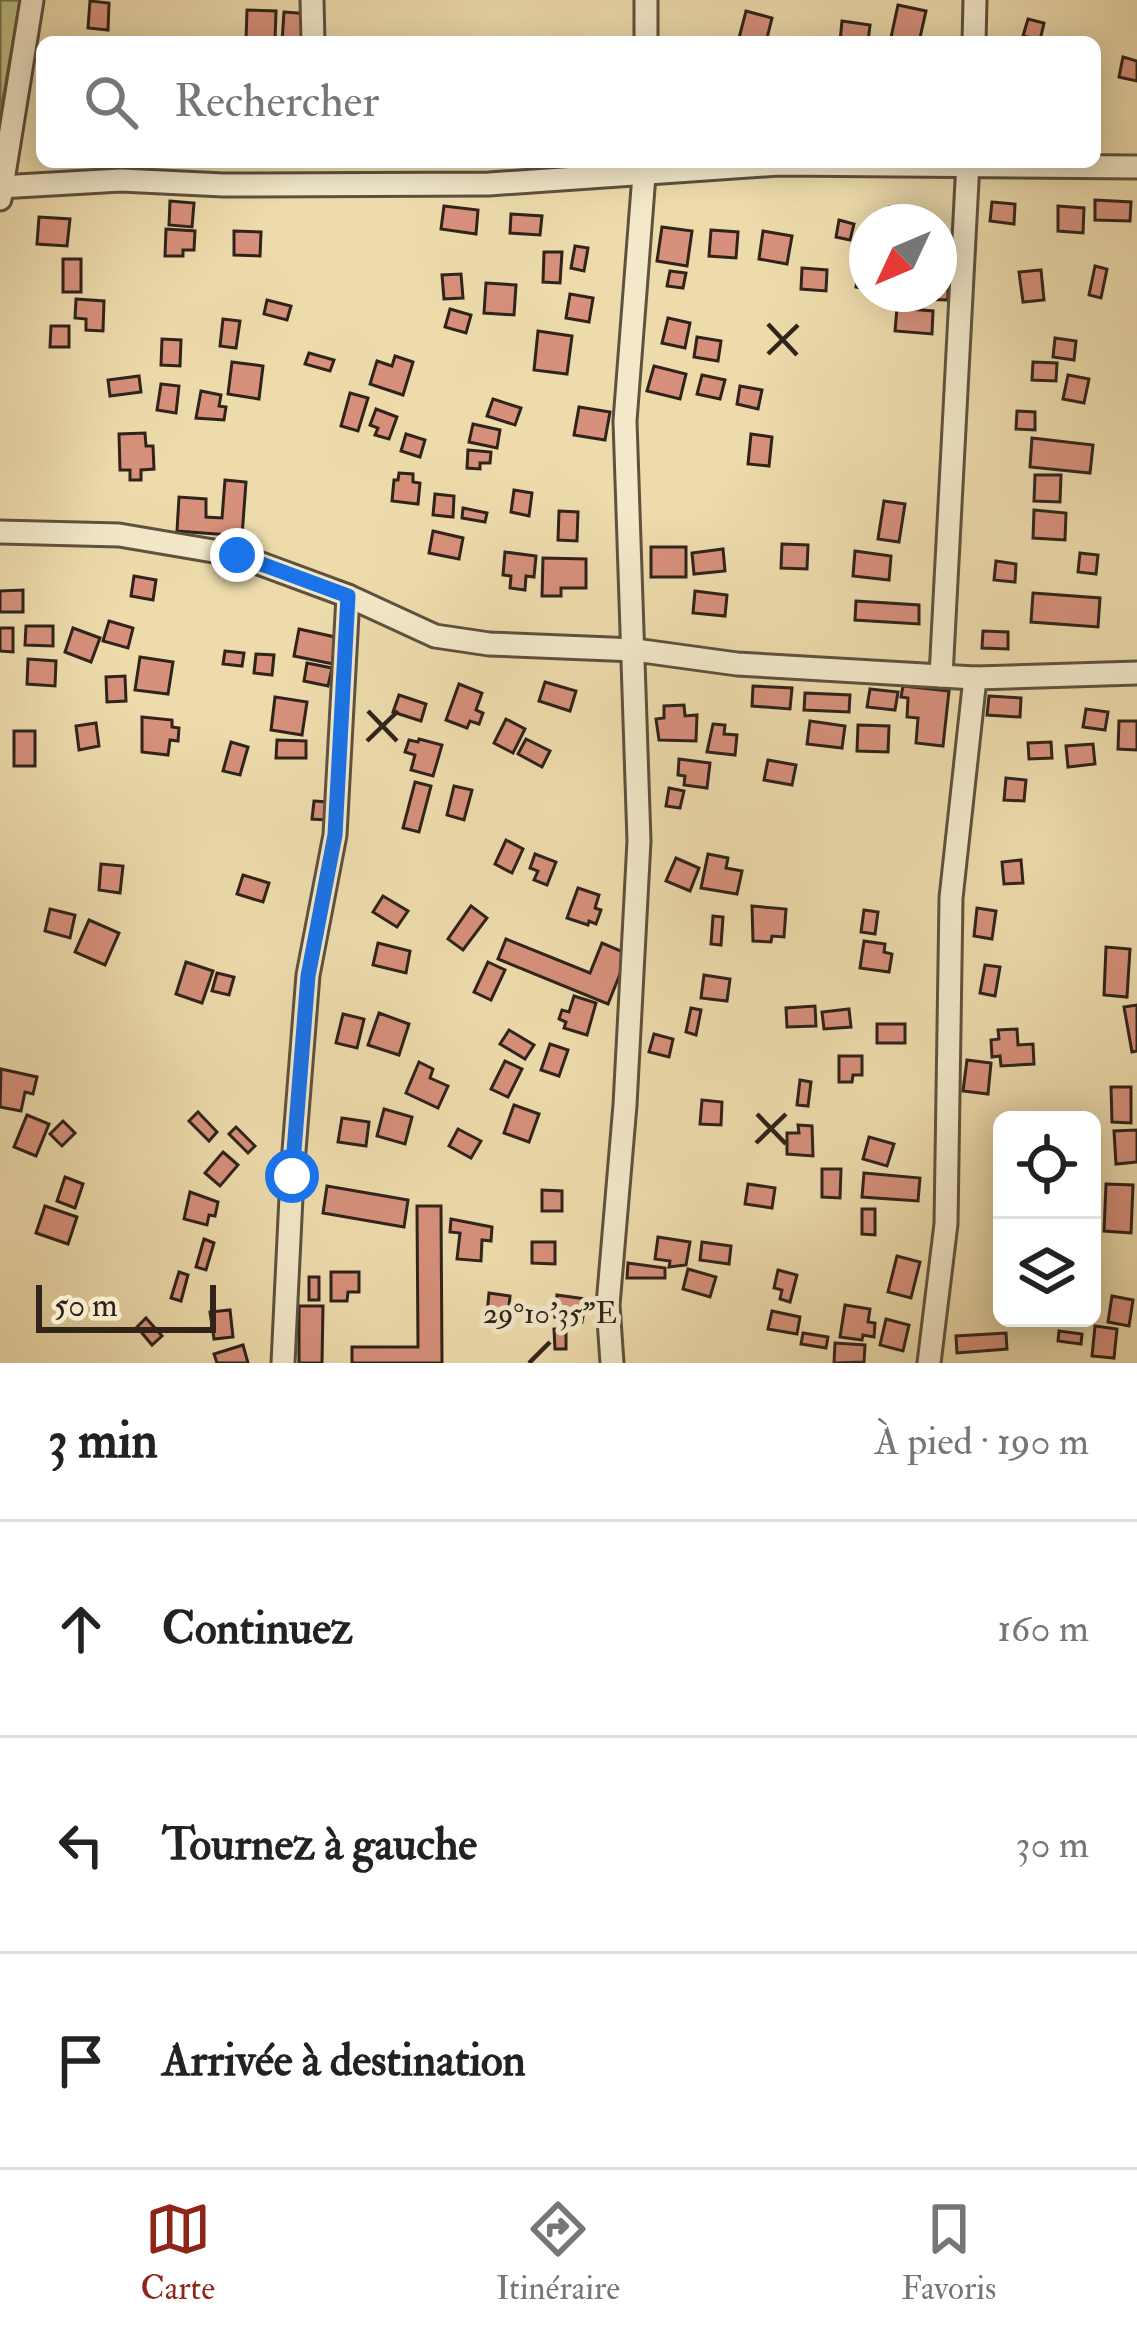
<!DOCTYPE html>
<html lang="fr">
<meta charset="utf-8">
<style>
:root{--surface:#fff;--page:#f6f6f6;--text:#222;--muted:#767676;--line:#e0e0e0;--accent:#8f2418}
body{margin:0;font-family:"IM FELL Double Pica",serif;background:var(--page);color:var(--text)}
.controls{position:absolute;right:36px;bottom:36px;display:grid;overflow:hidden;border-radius:18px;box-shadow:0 6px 30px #0003}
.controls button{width:108px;height:108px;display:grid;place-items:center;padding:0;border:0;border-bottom:3px solid var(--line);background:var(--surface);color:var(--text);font:60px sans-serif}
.compass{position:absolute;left:849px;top:204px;width:108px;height:108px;border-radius:50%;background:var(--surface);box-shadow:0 6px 30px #0003;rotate:226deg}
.scale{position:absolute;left:36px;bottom:30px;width:180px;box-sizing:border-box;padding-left:12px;border:6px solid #2f231a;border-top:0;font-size:33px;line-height:42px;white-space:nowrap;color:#2f231a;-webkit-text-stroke:9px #f3e8c9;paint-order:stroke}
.stop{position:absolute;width:36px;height:36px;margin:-27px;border:9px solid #1a73e8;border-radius:50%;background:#fff}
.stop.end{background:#1a73e8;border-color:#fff;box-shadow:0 3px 12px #0008}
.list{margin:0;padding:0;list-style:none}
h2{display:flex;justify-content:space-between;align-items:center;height:156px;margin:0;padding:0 48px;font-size:51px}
h2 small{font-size:39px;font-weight:400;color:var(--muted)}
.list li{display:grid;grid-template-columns:78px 1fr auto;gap:36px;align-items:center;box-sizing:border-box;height:216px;padding:0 48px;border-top:3px solid var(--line)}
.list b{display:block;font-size:45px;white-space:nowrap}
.list em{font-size:39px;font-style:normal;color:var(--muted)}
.icon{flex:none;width:66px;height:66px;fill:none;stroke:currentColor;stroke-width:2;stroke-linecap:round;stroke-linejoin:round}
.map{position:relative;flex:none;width:1137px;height:1363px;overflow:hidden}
.search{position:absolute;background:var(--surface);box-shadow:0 6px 30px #0003;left:36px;right:36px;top:36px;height:132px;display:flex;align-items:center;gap:30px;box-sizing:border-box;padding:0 42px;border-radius:18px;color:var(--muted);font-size:45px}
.sheet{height:804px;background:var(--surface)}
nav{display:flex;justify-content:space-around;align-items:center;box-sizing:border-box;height:168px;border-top:3px solid var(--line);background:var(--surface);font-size:33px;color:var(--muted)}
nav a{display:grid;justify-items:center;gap:6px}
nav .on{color:var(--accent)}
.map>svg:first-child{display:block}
.green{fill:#bdbe86;stroke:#767050;stroke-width:3}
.building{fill:#d6907b;stroke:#2f231a;stroke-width:3}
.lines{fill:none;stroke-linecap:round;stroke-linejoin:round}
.street-casing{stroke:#5e513e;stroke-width:27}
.street{stroke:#f3e8c9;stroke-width:21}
.route{stroke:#1a73e8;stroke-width:15}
.ticks{fill:none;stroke:#2f231a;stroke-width:4.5}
.ticks-label{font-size:30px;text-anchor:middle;fill:#2f231a;stroke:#f3e8c9;stroke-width:10;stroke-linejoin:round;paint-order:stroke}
</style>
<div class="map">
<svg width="1137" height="1363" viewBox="0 0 1137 1363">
<rect width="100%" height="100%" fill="#eddbac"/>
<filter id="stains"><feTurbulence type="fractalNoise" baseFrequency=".00167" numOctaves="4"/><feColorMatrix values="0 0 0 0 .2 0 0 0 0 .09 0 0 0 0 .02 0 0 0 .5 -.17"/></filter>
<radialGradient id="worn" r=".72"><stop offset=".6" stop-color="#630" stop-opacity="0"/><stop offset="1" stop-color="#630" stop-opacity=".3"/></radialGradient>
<polygon class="green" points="0,0 20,0 0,117"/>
<g class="building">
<polygon points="90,1 109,3 108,30 88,28"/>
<polygon points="898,5 926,11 919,42 890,42"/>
<polygon points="247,10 276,11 275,41 246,40"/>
<polygon points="746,11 772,18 766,42 738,42"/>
<polygon points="284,12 310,14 308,42 282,42"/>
<polygon points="1028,19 1044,23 1040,40 1023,36"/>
<polygon points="842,21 870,25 868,42 840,42"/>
<polygon points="1123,57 1137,61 1137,81 1119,77"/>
<polygon points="1095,200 1131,202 1130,221 1095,220"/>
<polygon points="170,201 194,203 192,227 169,225"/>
<polygon points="992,202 1015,204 1014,224 990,221"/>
<polygon points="444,206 478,210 476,234 441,229"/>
<polygon points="1058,206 1084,208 1083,233 1058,231"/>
<polygon points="889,207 911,209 909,222 887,222"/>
<polygon points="511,214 542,216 540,235 510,233"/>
<polygon points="39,217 70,219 67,246 37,244"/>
<polygon points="839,220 854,224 850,240 836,237"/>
<polygon points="662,227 692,231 687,266 657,261"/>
<polygon points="166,229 195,231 194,250 183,250 183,256 165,256"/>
<polygon points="711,230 738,232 736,258 709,256"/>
<polygon points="234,231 261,232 260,256 234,255"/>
<polygon points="763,231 792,236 787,264 759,259"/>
<polygon points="575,246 588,248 584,271 571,268"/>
<polygon points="544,252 562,252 560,283 543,282"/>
<rect x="63" y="259" width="18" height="33"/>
<polygon points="859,264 867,266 867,289 856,287"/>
<polygon points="939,266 948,267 948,300 916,299 917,294 939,294"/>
<polygon points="1095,266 1107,269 1101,298 1089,295"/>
<polygon points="802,268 827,270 826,291 801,289"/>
<polygon points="1041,270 1044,300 1023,302 1019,272"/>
<polygon points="670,271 686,273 683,288 667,286"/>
<polygon points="461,274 463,298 444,299 442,275"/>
<polygon points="486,283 516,285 514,315 484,313"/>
<polygon points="570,294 593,298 589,322 566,318"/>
<polygon points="76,299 104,301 103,331 86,330 86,319 75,318"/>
<polygon points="267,300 291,306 287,320 264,314"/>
<polygon points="897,308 933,311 932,334 895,331"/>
<polygon points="450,309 471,315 466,333 445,327"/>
<polygon points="668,318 690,323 685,348 662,343"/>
<polygon points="223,319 240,321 236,348 220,346"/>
<polygon points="51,326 69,326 69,347 50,347"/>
<polygon points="538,331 572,336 567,374 534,370"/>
<polygon points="697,337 721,341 718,361 694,357"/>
<polygon points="1055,338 1076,341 1074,360 1053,357"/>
<polygon points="162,339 181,340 180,366 161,365"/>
<polygon points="309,353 334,360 330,371 305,364"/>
<polygon points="395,356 413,362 403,395 370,384 377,361 392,366"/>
<polygon points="232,362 263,366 259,399 228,394"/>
<polygon points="1033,362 1057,363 1056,381 1032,380"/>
<polygon points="654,366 686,374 680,399 647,391"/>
<polygon points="702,375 725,380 720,399 697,394"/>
<polygon points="1068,375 1089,379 1084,403 1063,399"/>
<polygon points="139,376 141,392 110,396 108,380"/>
<polygon points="161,384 179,386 176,413 157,410"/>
<polygon points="740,386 762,390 758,409 737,404"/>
<polygon points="201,391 221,395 219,406 226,407 224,420 196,418"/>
<polygon points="350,393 368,398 358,431 341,426"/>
<polygon points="493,399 521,408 515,425 487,416"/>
<polygon points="579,407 610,412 605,440 574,435"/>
<polygon points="376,409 397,417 389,439 375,435 378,428 370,425"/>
<polygon points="1017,411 1035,412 1035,430 1016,429"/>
<polygon points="473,424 500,430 497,448 469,442"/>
<polygon points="145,433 146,446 153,446 154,469 141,470 141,480 130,480 130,470 120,470 119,434"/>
<polygon points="406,434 425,440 420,457 401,451"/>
<polygon points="751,434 772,437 769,466 748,464"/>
<polygon points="1032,438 1093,445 1090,473 1030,467"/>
<polygon points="468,450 491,452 490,463 480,463 480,469 467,468"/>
<polygon points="399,473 413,474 413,482 420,483 418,504 392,501 394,480 398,480"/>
<polygon points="1035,475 1061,475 1060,502 1034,501"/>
<polygon points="225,480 246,482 242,536 177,531 179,497 206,499 206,517 222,518"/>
<polygon points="514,490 532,493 529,516 511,512"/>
<polygon points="435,494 454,496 453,517 433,515"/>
<polygon points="884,501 905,504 899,542 878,539"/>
<polygon points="463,508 487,513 485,522 462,518"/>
<polygon points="1034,510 1066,513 1065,540 1033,538"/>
<polygon points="559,511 578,512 577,541 558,540"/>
<polygon points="433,531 463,538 459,559 429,553"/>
<polygon points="782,544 808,545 807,569 781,568"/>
<rect x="651" y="547" width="35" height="30"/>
<polygon points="723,549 725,571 694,574 692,553"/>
<polygon points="855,551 891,556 889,580 853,576"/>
<polygon points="505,552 536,556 534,577 526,576 525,590 510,588 511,576 503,575"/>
<polygon points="1080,553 1098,555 1096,574 1078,572"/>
<polygon points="543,558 586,559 586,588 561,588 561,596 542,596"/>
<polygon points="996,561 1016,564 1015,582 994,580"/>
<polygon points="134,576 156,580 153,600 131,596"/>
<polygon points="23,590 23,612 0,612 0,591"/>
<polygon points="695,591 727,595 725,616 693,613"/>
<polygon points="1033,593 1100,598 1098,627 1031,622"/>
<polygon points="856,601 919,605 919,624 855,620"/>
<polygon points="109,621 133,628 128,648 103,641"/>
<polygon points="26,626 53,626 53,646 25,645"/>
<polygon points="0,628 13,628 13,652 0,651"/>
<polygon points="73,628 100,638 91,662 65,652"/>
<polygon points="299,629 344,639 338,665 294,656"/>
<polygon points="983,631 1008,632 1008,649 982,648"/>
<polygon points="225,651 244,653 242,666 223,664"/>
<polygon points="256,654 274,655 272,675 254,673"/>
<polygon points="140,657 173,662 168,694 135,690"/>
<polygon points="28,659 56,661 55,686 27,684"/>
<polygon points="307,663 332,668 328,686 304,681"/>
<polygon points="125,676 126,701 107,702 106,677"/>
<polygon points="545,682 576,691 570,711 539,701"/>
<polygon points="459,684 482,693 476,710 483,713 479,724 470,721 467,728 446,720"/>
<polygon points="753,686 792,688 790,709 752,706"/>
<polygon points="903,686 949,691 943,746 916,743 918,718 907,717 908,698 901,697"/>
<polygon points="870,689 898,692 895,710 867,707"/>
<polygon points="805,693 850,695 849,712 804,710"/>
<polygon points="399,695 426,704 421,721 393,712"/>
<polygon points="989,696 1021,698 1020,717 987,715"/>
<polygon points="275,697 307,702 302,735 271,730"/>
<polygon points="684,705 685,716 697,715 696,741 659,740 656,719 664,718 664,706"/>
<polygon points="1086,709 1108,712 1105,730 1083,727"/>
<polygon points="142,717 172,720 172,727 179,728 178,741 170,740 168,755 142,752"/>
<polygon points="506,719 525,729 513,753 494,743"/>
<polygon points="810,721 845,726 842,748 807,744"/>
<polygon points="1119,721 1137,721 1137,750 1118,749"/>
<polygon points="96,723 99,746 79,750 76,726"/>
<polygon points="713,724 725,725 724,734 737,735 735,755 707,752"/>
<polygon points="858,725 889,726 888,752 857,751"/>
<rect x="14" y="731" width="21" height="35"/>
<polygon points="419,739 442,745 433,776 411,770 415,755 405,752 409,740 418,742"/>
<polygon points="526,739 550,751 542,767 518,754"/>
<polygon points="277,740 306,741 306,758 276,758"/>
<polygon points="231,742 248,747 240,775 223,771"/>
<polygon points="1051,742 1052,758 1029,759 1028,743"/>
<polygon points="1093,744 1095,764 1068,767 1066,746"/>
<polygon points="679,759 710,763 707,788 684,785 685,776 678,775"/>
<polygon points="768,760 796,765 792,785 764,780"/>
<polygon points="1006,778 1026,780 1024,801 1004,800"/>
<polygon points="415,782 431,786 419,832 403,828"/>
<polygon points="454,786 472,790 464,820 447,815"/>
<polygon points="669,788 684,791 680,808 666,806"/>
<polygon points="314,801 327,802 326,820 312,819"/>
<polygon points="506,840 523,849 512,873 495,864"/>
<polygon points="535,854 556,862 547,885 534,880 538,871 530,868"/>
<polygon points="708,854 728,858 726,868 742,871 737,894 701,888"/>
<polygon points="676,858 699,868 690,891 666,881"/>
<polygon points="1021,860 1023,883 1004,884 1002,862"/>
<polygon points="101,864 123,866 120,893 99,890"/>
<polygon points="243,875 269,883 263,902 237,894"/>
<polygon points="578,888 599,895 595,908 601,910 596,924 589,921 588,925 567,918"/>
<polygon points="383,896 408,911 397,927 373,912"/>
<polygon points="471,906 487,918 463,950 448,939"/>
<polygon points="752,906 786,909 784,937 772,936 771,942 753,941"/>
<polygon points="977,908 996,911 992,939 974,936"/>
<polygon points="50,909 75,915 70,938 45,931"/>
<polygon points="864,910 878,912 875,934 861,932"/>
<polygon points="713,916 723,917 721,945 711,944"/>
<polygon points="89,920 119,933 105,965 75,952"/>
<polygon points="506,939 590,973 602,943 628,954 608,1004 498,959"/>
<polygon points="864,941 885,944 884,952 892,954 889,972 860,968"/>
<polygon points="378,943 410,951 406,973 373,965"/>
<polygon points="1106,947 1130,949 1127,997 1104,995"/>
<polygon points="186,962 213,971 202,1003 176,994"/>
<polygon points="488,962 505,970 491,1000 474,992"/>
<polygon points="985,965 1000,967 995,996 980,993"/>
<polygon points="217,973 234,977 229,995 212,991"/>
<polygon points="704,975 730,979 727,1001 701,998"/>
<polygon points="574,996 596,1003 587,1035 564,1028 566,1022 559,1019 562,1010 569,1012"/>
<polygon points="1137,1005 1137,1051 1132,1052 1124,1007"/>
<polygon points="815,1006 816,1026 787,1027 786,1008"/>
<polygon points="691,1008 701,1010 696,1035 686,1032"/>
<polygon points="849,1009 851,1027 824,1029 822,1012"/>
<polygon points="379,1013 409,1024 399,1055 368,1045"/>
<polygon points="343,1014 364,1019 357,1048 336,1043"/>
<rect x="877" y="1024" width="28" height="19"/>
<polygon points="1017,1029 1018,1045 1033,1044 1034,1064 1001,1066 1000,1056 992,1057 991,1040 999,1039 998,1030"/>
<polygon points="509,1030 534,1045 525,1059 500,1044"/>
<polygon points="654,1034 673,1039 669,1057 649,1052"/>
<polygon points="550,1044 568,1050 559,1076 541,1070"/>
<polygon points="839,1056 862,1056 862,1075 853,1075 852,1082 839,1082"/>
<polygon points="967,1060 991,1063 988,1094 963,1091"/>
<polygon points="505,1061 522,1069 508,1097 491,1089"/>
<polygon points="419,1062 433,1069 430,1078 448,1086 438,1108 406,1093"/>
<polygon points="1,1069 37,1077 33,1094 25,1092 21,1111 0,1107"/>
<polygon points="800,1080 811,1082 808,1106 797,1105"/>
<polygon points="1111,1087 1131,1087 1131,1123 1112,1122"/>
<polygon points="702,1100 722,1102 721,1125 700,1124"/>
<polygon points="514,1105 539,1114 529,1142 504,1133"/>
<polygon points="384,1109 412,1117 405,1144 377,1136"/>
<polygon points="198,1112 217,1132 209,1141 189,1121"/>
<polygon points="27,1115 49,1124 36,1156 14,1147"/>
<polygon points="342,1118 369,1122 366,1146 338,1142"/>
<polygon points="63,1121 75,1133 62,1146 50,1134"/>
<polygon points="798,1125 812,1126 813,1156 787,1154 787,1133 799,1133"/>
<polygon points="236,1127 255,1146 248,1153 229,1134"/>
<polygon points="458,1129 481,1141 471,1158 449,1146"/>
<polygon points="1137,1130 1137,1162 1116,1164 1114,1131"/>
<polygon points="869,1137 894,1144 887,1166 863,1159"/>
<polygon points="223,1152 238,1165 220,1186 205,1173"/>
<polygon points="822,1169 841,1169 840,1198 822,1197"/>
<polygon points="864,1173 920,1178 918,1201 862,1197"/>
<polygon points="65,1177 83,1184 75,1208 57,1201"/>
<polygon points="748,1184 775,1188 772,1208 745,1204"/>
<polygon points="1106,1184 1133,1185 1131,1233 1104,1231"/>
<polygon points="327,1186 408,1200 404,1227 323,1213"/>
<polygon points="542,1190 562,1191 562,1211 542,1211"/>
<polygon points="190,1192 218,1202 215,1216 209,1215 207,1225 184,1219"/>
<polygon points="45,1206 77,1217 68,1244 36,1233"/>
<polygon points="417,1206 441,1206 442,1363 352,1363 352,1347 418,1347"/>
<polygon points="862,1209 875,1209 875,1235 862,1234"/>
<polygon points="451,1219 492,1227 491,1241 482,1240 481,1261 457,1259 460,1233 450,1232"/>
<polygon points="658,1237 690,1242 686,1265 669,1267 670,1261 655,1259"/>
<polygon points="204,1239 214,1243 206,1270 196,1267"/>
<polygon points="532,1242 555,1242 555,1264 532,1263"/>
<polygon points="702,1242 731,1246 729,1264 700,1260"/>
<polygon points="897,1256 920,1262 911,1298 888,1292"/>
<polygon points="628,1263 665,1268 665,1278 627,1278"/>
<polygon points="688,1269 716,1277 710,1297 683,1289"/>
<polygon points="778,1270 797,1275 790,1302 780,1299 782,1290 774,1288"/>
<polygon points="179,1272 188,1275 181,1301 171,1298"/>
<polygon points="331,1272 359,1272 359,1292 348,1292 347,1301 331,1301"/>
<rect x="309" y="1277" width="10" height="23"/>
<polygon points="489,1293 510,1296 508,1317 487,1314"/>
<polygon points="557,1295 586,1299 582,1322 554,1317"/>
<polygon points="1112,1296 1133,1300 1129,1326 1108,1322"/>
<polygon points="845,1305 870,1309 868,1322 875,1323 874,1337 863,1335 862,1340 840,1337"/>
<polygon points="299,1306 323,1306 322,1363 299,1363"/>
<polygon points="230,1310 233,1337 214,1339 210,1312"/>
<polygon points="772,1311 800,1317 797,1334 768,1329"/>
<polygon points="146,1318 162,1336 152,1345 137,1327"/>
<polygon points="886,1319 909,1325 903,1351 880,1345"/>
<polygon points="1095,1326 1117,1329 1114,1358 1092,1356"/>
<polygon points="566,1328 566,1349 555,1349 554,1329"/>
<polygon points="1059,1331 1082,1334 1081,1344 1058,1341"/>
<polygon points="803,1333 828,1337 826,1348 801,1344"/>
<polygon points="1006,1333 1007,1349 957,1353 956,1336"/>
<polygon points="835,1343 865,1345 864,1362 834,1363"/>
<polygon points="243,1345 248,1363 217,1363 214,1354"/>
</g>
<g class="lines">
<defs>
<g id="street">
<polyline points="312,0 313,42"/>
<polyline points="646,42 646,0"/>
<polyline points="974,42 975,0"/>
<polyline points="0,187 121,180 223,185 489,184 779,164 1137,167"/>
<polyline points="0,199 32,0"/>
<polyline points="0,532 119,535 237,555 348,596 435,636 489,644 635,650 737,664 975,678 1137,673"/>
<polyline points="941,676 968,162"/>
<polyline points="283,1363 292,1176 308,975 335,835 348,596"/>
<polyline points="612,1363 608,1305 625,1105 639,841 625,421 645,162"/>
<polyline points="929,1363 946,1224 951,898 975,678"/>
</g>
</defs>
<use href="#street" class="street-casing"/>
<use href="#street" class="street"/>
</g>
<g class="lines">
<polyline class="route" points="237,555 348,596 335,835 308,976 292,1176"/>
</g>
<path class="ticks" d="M768,324L797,355M768,354L798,325M368,711L397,741M367,741L398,711M757,1114L786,1144M756,1143L786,1114M529,1363L550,1342"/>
<g class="ticks-label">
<text x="550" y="1323">29°10'35"E</text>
</g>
<rect width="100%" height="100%" filter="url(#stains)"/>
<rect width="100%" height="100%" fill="url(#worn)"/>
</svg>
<div class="controls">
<button><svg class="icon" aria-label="locate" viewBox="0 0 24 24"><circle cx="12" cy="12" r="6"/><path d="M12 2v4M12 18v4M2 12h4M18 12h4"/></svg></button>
<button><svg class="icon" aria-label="layers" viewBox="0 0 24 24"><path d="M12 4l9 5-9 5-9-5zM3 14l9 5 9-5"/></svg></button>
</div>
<svg class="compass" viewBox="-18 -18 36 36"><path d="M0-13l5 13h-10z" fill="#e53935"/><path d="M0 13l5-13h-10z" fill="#767676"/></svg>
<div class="scale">50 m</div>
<div class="stop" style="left:292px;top:1176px"></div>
<div class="stop end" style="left:237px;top:555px"></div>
<div class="search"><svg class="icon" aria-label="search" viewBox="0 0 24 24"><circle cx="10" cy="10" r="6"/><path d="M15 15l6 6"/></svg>Rechercher</div>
</div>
<section class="sheet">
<h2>3 min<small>À pied · 190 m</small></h2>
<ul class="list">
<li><svg class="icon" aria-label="ahead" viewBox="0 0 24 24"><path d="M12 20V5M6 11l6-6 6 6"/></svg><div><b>Continuez</b></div><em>160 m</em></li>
<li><svg class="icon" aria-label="left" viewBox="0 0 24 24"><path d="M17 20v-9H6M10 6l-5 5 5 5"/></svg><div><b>Tournez à gauche</b></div><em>30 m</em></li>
<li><svg class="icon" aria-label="arrive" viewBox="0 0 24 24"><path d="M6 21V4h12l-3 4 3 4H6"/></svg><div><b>Arrivée à destination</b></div></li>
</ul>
</section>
<nav>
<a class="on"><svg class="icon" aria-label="map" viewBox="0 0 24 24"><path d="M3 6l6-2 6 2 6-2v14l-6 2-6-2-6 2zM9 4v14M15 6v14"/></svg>Carte</a>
<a><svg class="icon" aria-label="directions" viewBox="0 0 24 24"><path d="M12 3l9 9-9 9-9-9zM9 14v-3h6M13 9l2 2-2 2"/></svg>Itinéraire</a>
<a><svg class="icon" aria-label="saved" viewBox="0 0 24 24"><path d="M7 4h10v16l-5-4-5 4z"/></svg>Favoris</a>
</nav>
